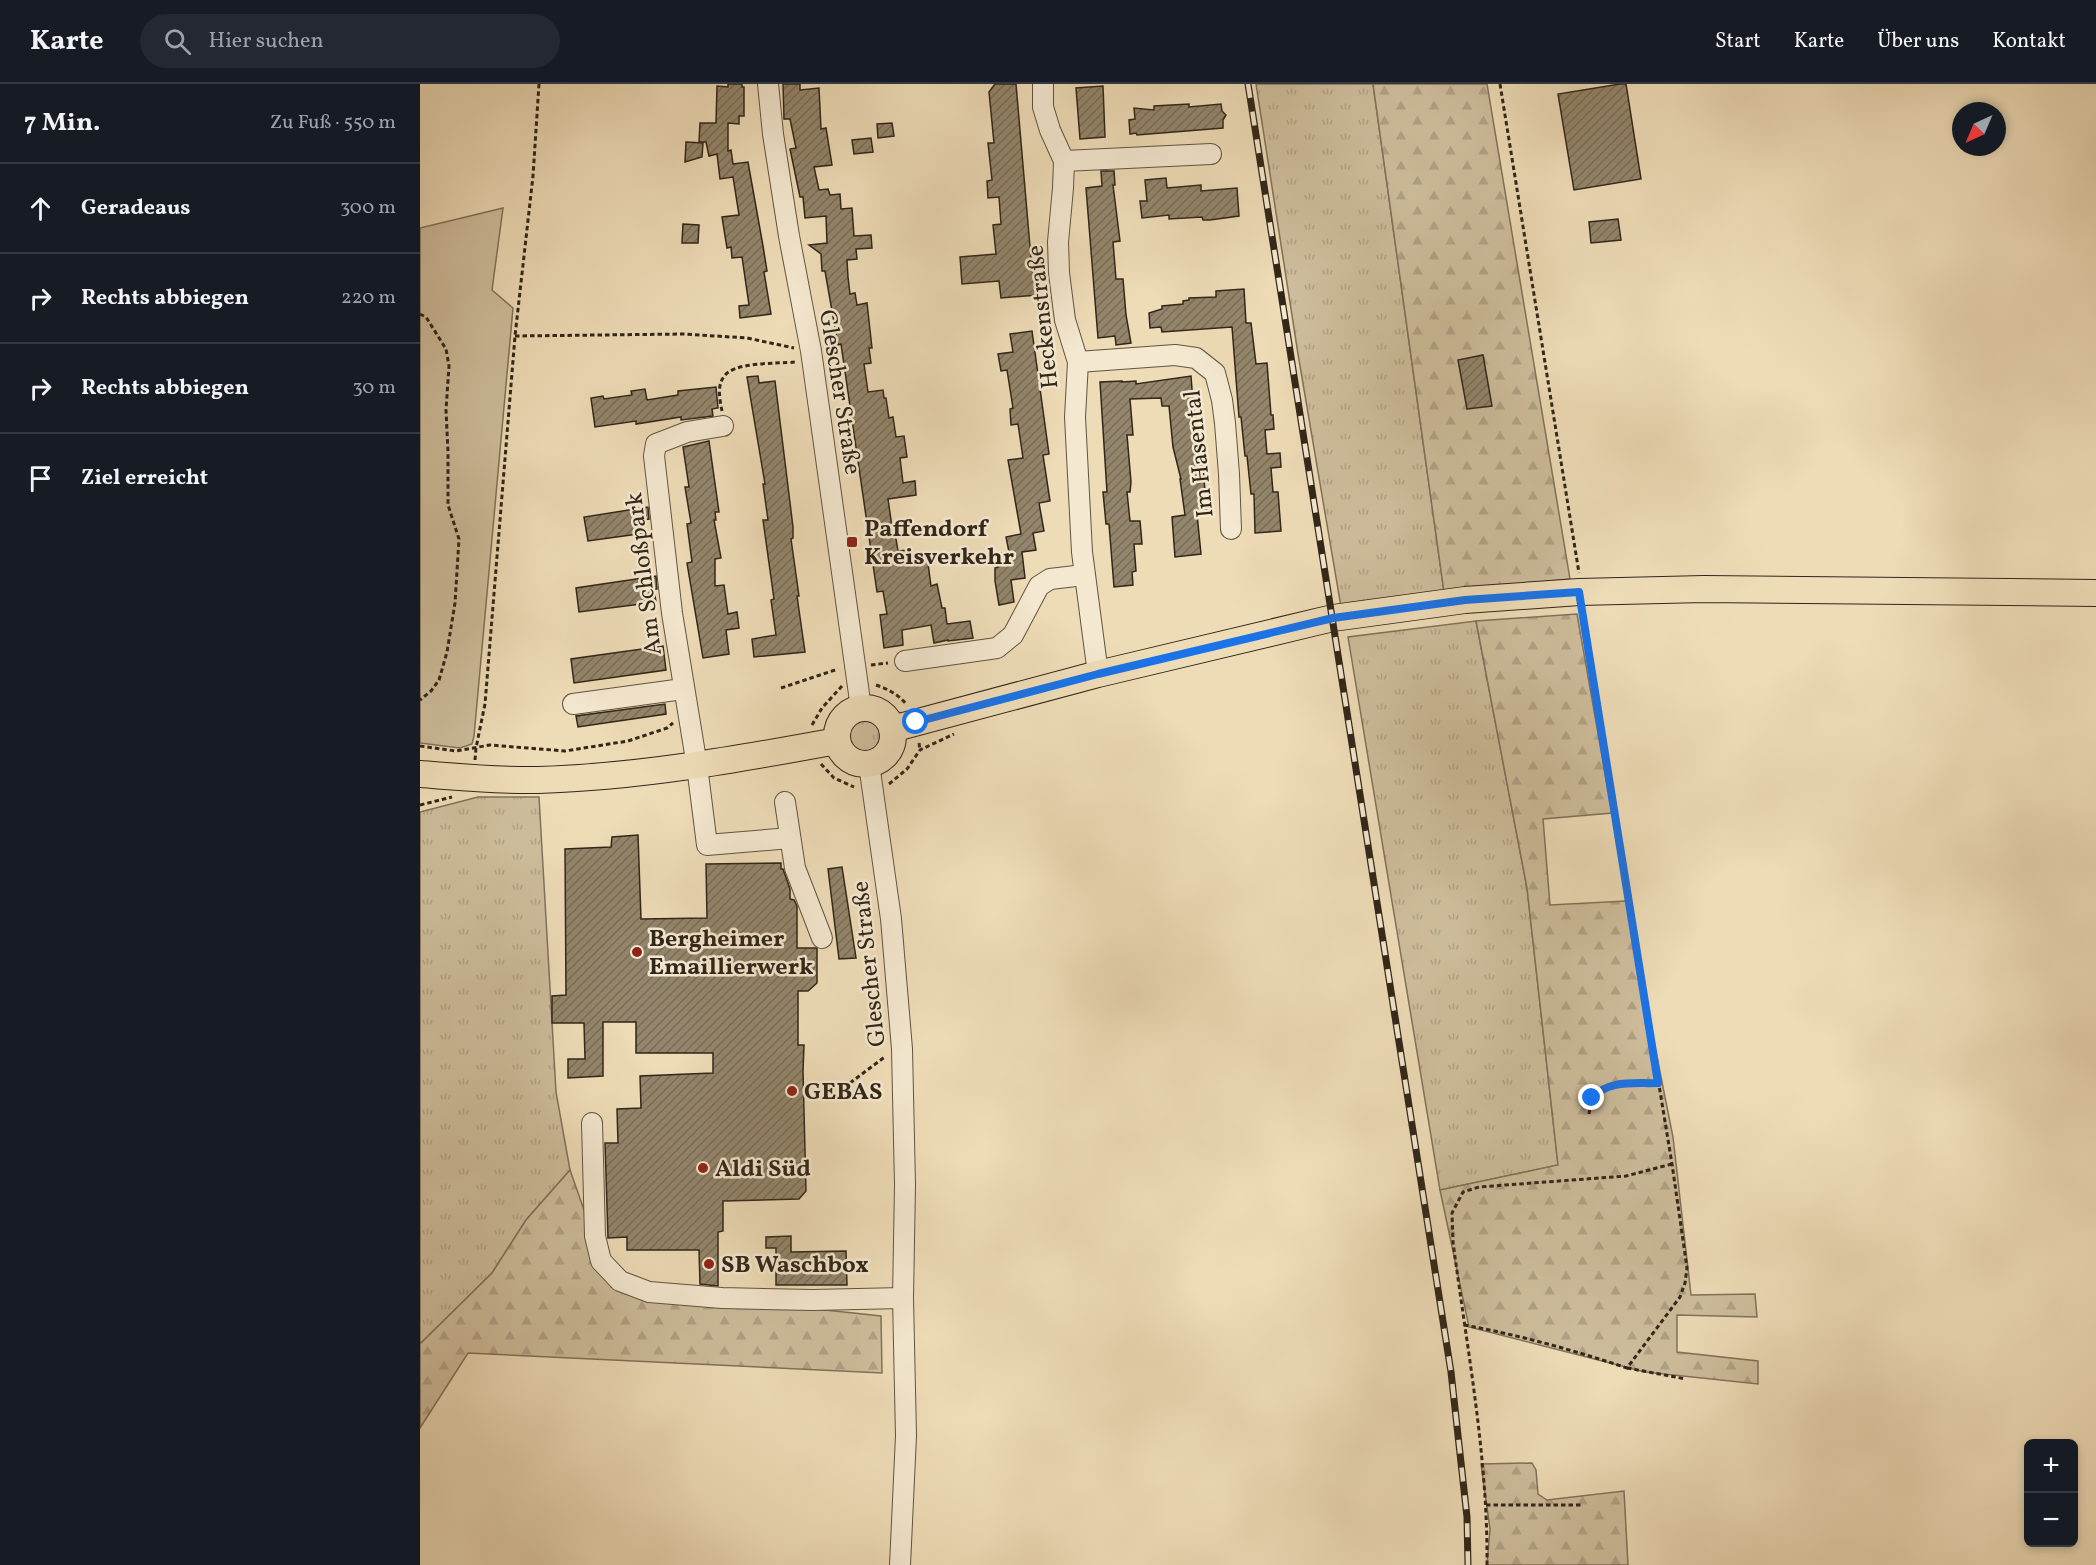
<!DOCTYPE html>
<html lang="de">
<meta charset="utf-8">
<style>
:root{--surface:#171b24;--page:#242831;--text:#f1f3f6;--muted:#9ea1a6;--line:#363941}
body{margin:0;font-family:Vollkorn,serif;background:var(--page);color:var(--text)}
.controls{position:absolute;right:18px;bottom:18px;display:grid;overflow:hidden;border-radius:9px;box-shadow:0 3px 9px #0003}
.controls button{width:54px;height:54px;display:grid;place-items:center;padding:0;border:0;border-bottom:2px solid var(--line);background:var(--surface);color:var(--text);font:30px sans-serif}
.compass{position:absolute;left:1532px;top:18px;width:54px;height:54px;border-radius:50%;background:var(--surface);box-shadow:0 3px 9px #0003;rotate:224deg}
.stop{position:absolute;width:18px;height:18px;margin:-14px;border:4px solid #1a73e8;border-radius:50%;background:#fff}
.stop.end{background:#1a73e8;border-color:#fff;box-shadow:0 2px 6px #0008}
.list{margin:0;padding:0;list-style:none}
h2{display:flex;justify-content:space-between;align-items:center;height:78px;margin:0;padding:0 24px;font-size:26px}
h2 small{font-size:20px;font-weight:400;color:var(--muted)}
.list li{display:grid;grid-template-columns:39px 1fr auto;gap:18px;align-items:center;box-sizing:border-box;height:90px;padding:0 24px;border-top:2px solid var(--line)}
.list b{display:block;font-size:22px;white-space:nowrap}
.list em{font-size:20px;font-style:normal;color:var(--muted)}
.icon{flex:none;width:33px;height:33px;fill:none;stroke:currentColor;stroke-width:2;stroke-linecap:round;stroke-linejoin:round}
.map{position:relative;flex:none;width:1676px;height:1481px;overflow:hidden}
header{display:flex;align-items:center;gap:36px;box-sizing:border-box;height:84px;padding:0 30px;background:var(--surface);border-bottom:2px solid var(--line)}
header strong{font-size:28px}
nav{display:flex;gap:33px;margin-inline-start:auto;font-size:21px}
.search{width:420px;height:54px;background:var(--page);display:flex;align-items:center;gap:15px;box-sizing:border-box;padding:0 21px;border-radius:33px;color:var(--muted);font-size:22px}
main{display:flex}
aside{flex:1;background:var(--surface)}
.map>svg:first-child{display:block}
.grass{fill:url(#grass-tufts);stroke:#80725a;stroke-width:1.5}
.forest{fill:url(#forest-firs);stroke:#80725a;stroke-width:1.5}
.park{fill:#cebd9c;stroke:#80725a;stroke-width:1.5}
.building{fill:url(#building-hatch);stroke:#312619;stroke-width:1.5}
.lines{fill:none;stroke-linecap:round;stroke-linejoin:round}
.minor-casing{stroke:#605440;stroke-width:22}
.major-casing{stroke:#312619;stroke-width:28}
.path{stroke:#312619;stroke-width:3;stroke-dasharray:4.5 3;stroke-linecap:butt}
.minor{stroke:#f4e8d0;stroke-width:20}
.major{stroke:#eedcb7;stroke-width:26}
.rail-casing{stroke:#312619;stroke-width:7}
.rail{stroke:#f4e8d0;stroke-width:4.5;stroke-dasharray:14;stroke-linecap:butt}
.route{stroke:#1a73e8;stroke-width:8}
.poi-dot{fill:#8f2418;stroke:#f4e8d0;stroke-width:2}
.labels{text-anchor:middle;stroke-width:5;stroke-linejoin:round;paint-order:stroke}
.street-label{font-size:24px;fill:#312619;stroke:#f4e8d0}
.poi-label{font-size:24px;font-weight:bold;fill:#312619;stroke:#f4e8d0;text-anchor:start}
</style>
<header>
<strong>Karte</strong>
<div class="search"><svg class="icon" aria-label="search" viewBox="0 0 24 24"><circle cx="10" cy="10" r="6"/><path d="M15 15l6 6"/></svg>Hier suchen</div>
<nav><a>Start</a><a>Karte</a><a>Über uns</a><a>Kontakt</a></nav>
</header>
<main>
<aside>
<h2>7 Min.<small>Zu Fuß · 550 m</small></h2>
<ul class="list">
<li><svg class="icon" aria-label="ahead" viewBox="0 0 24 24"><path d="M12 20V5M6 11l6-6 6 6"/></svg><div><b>Geradeaus</b></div><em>300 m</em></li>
<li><svg class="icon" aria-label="right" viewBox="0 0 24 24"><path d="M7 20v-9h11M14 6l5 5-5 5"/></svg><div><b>Rechts abbiegen</b></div><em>220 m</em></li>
<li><svg class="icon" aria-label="right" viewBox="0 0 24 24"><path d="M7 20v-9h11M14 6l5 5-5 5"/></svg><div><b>Rechts abbiegen</b></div><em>30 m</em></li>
<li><svg class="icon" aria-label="arrive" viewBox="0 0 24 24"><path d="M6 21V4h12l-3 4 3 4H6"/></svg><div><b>Ziel erreicht</b></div></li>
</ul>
</aside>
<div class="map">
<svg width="1676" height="1481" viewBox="0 0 1676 1481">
<defs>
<pattern id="grass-tufts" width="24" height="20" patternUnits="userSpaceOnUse" patternTransform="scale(1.5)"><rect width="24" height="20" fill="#cebd9c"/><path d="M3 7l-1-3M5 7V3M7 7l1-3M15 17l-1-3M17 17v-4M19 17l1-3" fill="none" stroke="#b1a286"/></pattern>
<pattern id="forest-firs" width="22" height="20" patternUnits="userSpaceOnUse" patternTransform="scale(1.5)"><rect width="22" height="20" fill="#cebd9c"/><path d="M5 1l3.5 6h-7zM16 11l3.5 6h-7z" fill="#b1a286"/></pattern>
<pattern id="building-hatch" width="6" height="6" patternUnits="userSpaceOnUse" patternTransform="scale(1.5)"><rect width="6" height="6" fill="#93856b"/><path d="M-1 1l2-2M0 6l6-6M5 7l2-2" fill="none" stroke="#796d57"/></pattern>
</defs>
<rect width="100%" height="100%" fill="#eedcb7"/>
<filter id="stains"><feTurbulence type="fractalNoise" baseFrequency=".00333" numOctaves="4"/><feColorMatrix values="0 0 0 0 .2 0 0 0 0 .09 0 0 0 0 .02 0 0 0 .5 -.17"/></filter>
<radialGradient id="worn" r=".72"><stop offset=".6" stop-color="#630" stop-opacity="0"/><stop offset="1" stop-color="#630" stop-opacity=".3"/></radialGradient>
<g class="grass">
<polygon points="836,0 953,0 1024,508 921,523 878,270"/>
<polygon points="1056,537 1107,804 1138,1081 1020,1106 928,553"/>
<circle cx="445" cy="652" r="19"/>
<polygon points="58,713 119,713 136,1008 150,1086 106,1136 72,1189 0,1260 0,728"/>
</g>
<g class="forest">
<polygon points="953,0 1067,0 1150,495 1024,508"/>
<polygon points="1157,530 1192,729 1123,735 1130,821 1206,817 1253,1053 1271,1211 1335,1210 1337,1233 1257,1231 1257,1268 1338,1277 1338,1300 1225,1288 1049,1243 1020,1106 1138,1081 1107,804 1056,537"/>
<polygon points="150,1086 191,1203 461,1232 462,1289 48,1269 0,1344 0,1260 72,1189 106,1136"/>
<polygon points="1112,1379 1116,1386 1118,1410 1127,1416 1204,1407 1208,1481 1067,1481 1070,1445 1061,1380"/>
</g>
<polygon class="park" points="83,124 72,206 93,224 54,652 52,660 40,664 0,659 0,144"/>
<g class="building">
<polygon points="308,0 322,0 322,3 324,3 324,32 319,32 319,40 308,39 308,67 311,66 313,80 328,78 343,162 347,187 344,188 351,230 320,234 319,222 329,221 322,173 312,174 311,163 307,164 302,133 319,131 313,93 300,95 297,70 289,72 286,58 279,58 280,39 296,39 297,2 308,3"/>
<polygon points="363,0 380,0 380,6 399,4 401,45 406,44 412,81 394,83 399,106 408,105 410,111 420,110 421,125 432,124 434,152 451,151 452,164 436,165 437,175 427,176 428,193 430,210 435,209 437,221 447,219 452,264 449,264 451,279 444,280 448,308 463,306 464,314 466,314 469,334 473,333 476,353 484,352 487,373 480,374 483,399 495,397 496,411 468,415 472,443 474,443 478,467 488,466 490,474 507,472 511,502 517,500 522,524 525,524 527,540 550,537 553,554 528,557 528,556 514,559 511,541 482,546 483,561 464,564 460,531 467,530 463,507 457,508 421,260 418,261 405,187 402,187 401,170 389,161 407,159 406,132 385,134 383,113 380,113 370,65 376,64 370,35 364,35"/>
<polygon points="575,0 596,0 612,186 615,185 618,211 581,214 579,197 542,200 540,173 576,170 573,141 581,140 579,113 568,114 567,97 572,96 568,59 574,59 569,8"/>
<polygon points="1200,0 1206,0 1221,95 1154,106 1138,10"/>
<polygon points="683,2 685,53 660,55 656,4"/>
<polygon points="769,20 769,23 801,20 802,27 806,31 803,36 803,44 717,51 716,49 710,50 709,36 715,35 714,24 734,26 734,22"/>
<polygon points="472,39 474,52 458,54 457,40"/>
<polygon points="451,54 453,68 434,70 432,56"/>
<polygon points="266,58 283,59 282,73 265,78"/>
<polygon points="681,87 694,87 695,101 693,101 700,157 693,158 696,195 703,195 706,231 711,259 696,261 695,252 678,254 666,104 682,102"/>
<polygon points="746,94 747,104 781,101 781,107 817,104 819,132 790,136 783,136 782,133 749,135 749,131 722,134 720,117 727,117 725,96"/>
<polygon points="1198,135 1201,156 1171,159 1169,138"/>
<polygon points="263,140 279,141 278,159 262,159"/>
<polygon points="824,205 826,239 831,239 836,280 847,279 851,331 853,331 854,345 845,346 847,370 860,369 861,383 851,384 853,408 858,408 861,447 835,449 834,410 831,410 827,372 825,372 821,333 819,333 812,243 742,248 741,243 730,244 729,229 742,225 742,222 763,220 763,217 769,216 769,214 796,213 796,207"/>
<polygon points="612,247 629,370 623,371 630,417 619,419 624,447 613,449 616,466 602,468 605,494 591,496 594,518 579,521 575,497 575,484 578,483 576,470 589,468 586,453 601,450 588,376 603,374 598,340 591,341 590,325 593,324 587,286 581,287 578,270 593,268 590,250"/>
<polygon points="1063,271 1072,322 1047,325 1038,276"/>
<polygon points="338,292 339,299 355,297 373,443 373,454 371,455 379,512 377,512 385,568 334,573 332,555 356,551 351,516 354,515 343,436 348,436 343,400 345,400 327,293"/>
<polygon points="771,292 774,331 776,331 780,373 782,373 787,429 777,430 781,470 755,473 752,433 765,431 760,395 761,395 753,363 749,322 742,322 741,314 710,315 713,351 707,351 711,398 710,408 707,408 710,437 720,437 722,460 714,460 716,487 712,488 713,501 694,503 689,440 686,440 683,408 687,408 680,298 702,297 702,298 716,297 716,300"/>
<polygon points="296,303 298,324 292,325 293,332 261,336 261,333 216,340 216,337 175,343 171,314 183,312 184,315 212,311 211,307 225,305 227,316 258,311 258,307"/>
<polygon points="289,357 299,428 295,428 296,436 294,436 301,474 295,475 295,502 304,501 308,530 317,528 319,544 306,546 309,570 283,574 267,479 272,478 267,440 271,439 265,403 269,403 263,363"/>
<polygon points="228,423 229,435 223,436 225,449 168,457 164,433"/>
<polygon points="236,492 237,505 234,505 236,518 159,528 156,504"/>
<polygon points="243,562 246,586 154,599 151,575"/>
<polygon points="245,620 246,630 158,643 156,632"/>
<polygon points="218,751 221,835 287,834 286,780 361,779 361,785 363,785 370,805 370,815 374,816 377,822 377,864 397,864 397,899 388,907 378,907 378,961 384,961 383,987 386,1107 379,1115 303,1117 303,1147 298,1148 298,1202 280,1200 279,1166 207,1166 207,1153 188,1154 185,1059 198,1059 197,1025 221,1024 220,992 293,989 293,969 216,969 216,938 183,938 183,992 148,994 148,975 165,975 164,939 132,939 132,912 146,911 145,765 191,763 192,753"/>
<polygon points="422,783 436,874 419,875 408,785"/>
<polygon points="371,1152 371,1168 426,1167 427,1201 356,1201 356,1164 346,1164 346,1153"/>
</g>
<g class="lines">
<defs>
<g id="minor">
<polyline points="348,0 353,50 369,152 391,267 441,624"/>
<polyline points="623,0 623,23 630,46 644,77 643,104 638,158 639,189 645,236 658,278 655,333 662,468 678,590"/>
<polyline points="644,77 791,70"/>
<polyline points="658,278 755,271 776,274 795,289 802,316 805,339 809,390 811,445"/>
<polyline points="303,342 267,348 236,360 234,372 252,529 277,682 287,761 370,754"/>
<polyline points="485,577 577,564 593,551 619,502 630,495 664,491"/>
<polyline points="153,620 263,605"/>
<polyline points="449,680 471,835 482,965 485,1101 483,1214 486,1352 480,1481"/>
<polyline points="365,718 375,784 402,854"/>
<polyline points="172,1039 175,1152 181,1177 200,1197 229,1208 302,1214 393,1216 483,1214"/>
</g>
<g id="major">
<circle cx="445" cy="652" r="28"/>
<polyline points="472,645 678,590 913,534 1045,516 1159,508 1284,505 1676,509"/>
<path d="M0,690C39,693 79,697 118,696C219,693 319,675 417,657"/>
</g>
</defs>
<use href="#minor" class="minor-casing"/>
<use href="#major" class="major-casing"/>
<g class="path">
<polyline points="1080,0 1159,489"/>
<polyline points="0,230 6,233 26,265 29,282 26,326 28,368 28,421 39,455 35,519 27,568 19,596 11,607 0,616"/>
<polyline points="95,252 264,250 327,254 374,264"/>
<path d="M302,327C300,317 297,303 303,294C312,277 357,280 375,278"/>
<polyline points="451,581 468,579"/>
<path d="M456,601C468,605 479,611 487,621"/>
<polyline points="361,604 418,585"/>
<polyline points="392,641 402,624 422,602"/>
<polyline points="499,659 500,666"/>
<polyline points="0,662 36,667 70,661 145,667 208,657 247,644 253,639"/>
<polyline points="55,676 56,664 65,620 95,252 113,92 119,0"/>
<polyline points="401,680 414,694 434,703"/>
<polyline points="469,700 487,685 500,666 534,650"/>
<polyline points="0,721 32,713"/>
<polyline points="430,999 466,972"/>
<path d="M1169,1030C1173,992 1210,1000 1238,999"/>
<path d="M1044,1241C1099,1251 1153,1266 1207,1284L1260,1213L1265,1199L1267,1184L1252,1080L1161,528"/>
<polyline points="1207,1284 1266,1295"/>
<polyline points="1066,1421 1163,1421"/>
<path d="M1067,1481C1068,1373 1047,1265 1033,1158L1032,1129L1043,1108L1059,1103L1206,1092L1252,1080"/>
</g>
<use href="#minor" class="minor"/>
<use href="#major" class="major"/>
<defs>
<polyline id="rail" points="828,0 1031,1288 1047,1433 1048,1481"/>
</defs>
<use href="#rail" class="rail-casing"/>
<use href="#rail" class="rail"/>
</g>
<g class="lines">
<path class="route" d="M496,638L678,590L913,534L1045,516L1159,508L1238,999C1215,1000 1189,995 1172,1014"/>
</g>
<g class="poi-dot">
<rect x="426" y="452" width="12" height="12" rx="3"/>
<circle cx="217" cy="868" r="6"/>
<circle cx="372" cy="1007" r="6"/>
<circle cx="283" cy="1084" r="6"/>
<circle cx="289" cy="1180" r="6"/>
</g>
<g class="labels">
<g class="street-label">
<text transform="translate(622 233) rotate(-96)" y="8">Heckenstraße</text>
<text transform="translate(421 308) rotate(81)" y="8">Glescher Straße</text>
<text transform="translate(778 370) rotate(-96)" y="8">Im Hasental</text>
<text transform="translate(223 490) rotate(-97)" y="8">Am Schloßpark</text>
<text transform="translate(448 880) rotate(-96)" y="8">Glescher Straße</text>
</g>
<g class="poi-label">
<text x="444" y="452">Paffendorf<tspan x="444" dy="28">Kreisverkehr</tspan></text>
<text x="229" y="862">Bergheimer<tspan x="229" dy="28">Emaillierwerk</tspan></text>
<text x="384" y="1015">GEBAS</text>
<text x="295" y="1092">Aldi Süd</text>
<text x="301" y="1188">SB Waschbox</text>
</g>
</g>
<rect width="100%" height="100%" filter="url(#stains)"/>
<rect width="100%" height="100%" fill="url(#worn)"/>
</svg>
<div class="controls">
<button>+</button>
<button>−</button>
</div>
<svg class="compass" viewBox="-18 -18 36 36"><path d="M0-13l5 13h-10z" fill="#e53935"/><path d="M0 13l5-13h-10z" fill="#9ea1a6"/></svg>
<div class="stop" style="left:496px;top:638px"></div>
<div class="stop end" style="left:1172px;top:1014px"></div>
</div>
</main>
